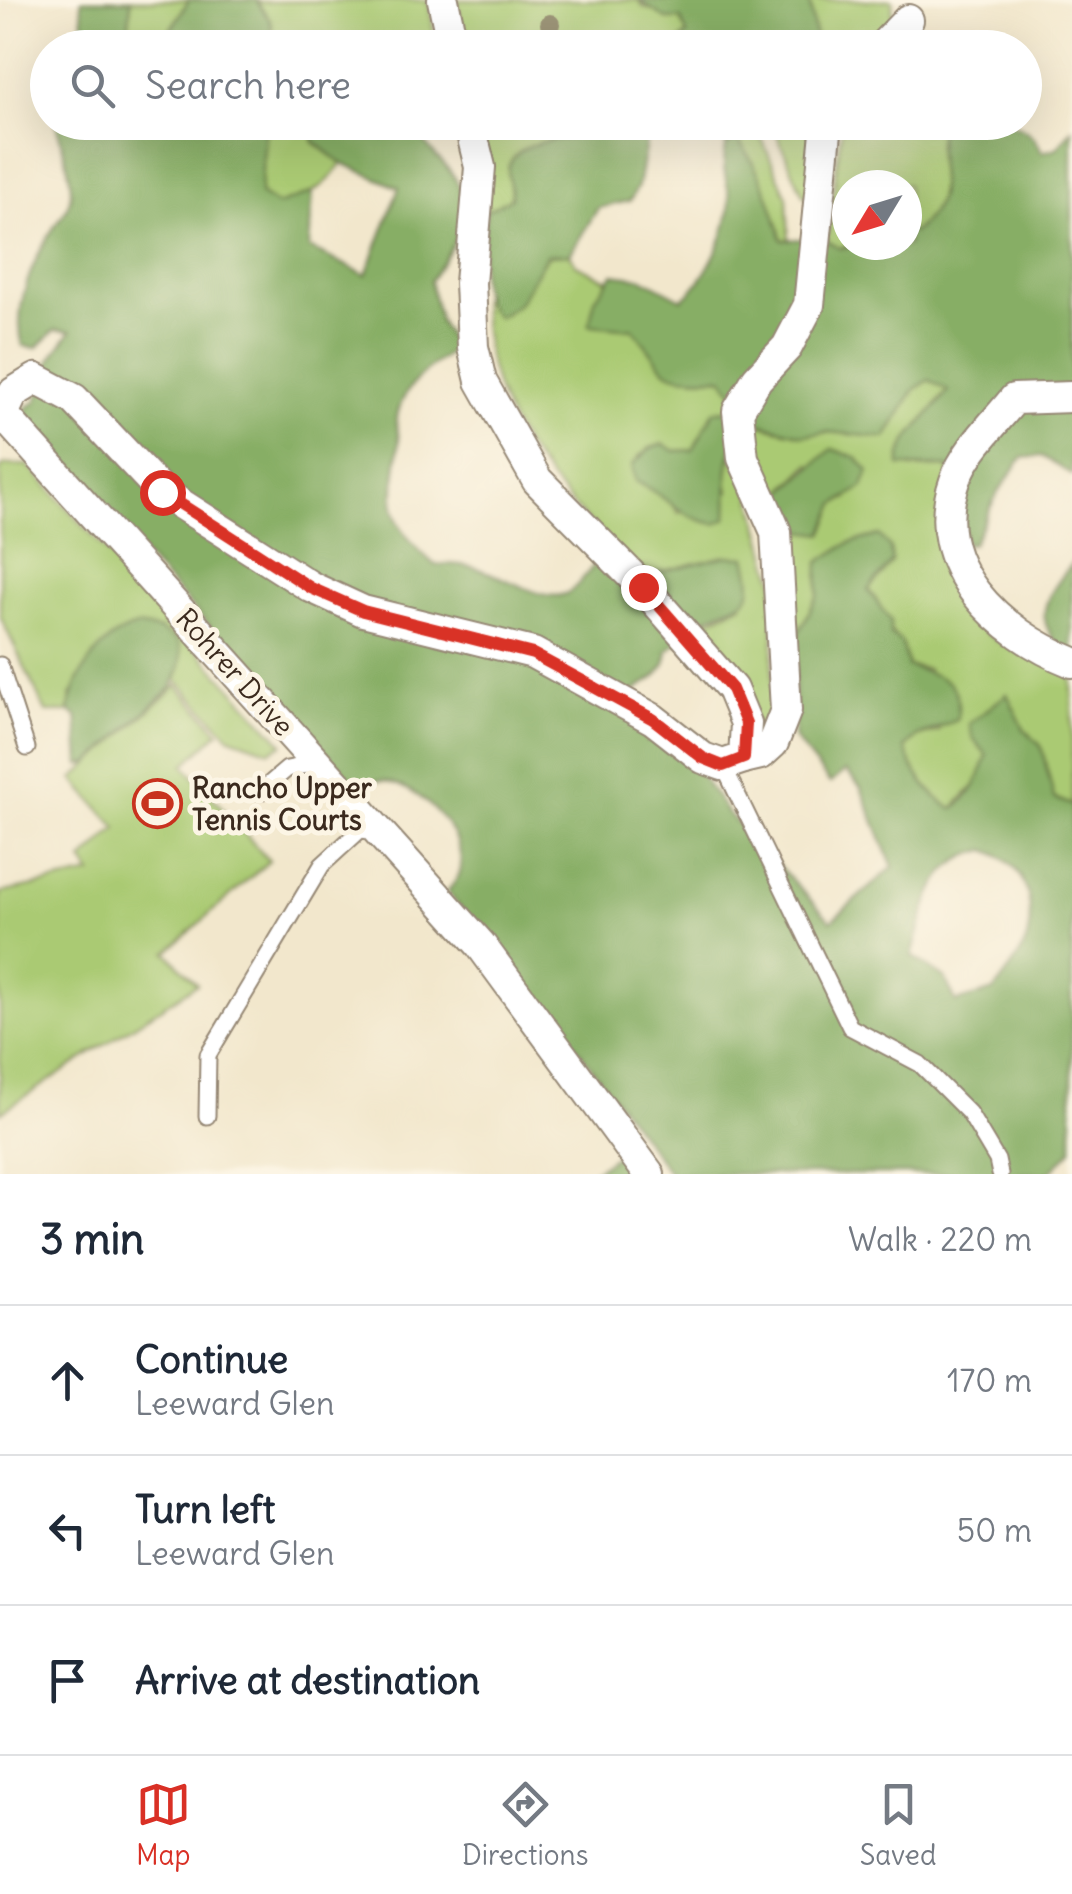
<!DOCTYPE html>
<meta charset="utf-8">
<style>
:root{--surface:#fff;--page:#f2f2f3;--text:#1f2937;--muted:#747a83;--line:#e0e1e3;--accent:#d93025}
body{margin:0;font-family:Delius,sans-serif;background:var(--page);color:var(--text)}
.compass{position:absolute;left:832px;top:170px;width:90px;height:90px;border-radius:50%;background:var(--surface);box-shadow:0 10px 40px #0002;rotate:232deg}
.stop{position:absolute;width:30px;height:30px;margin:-22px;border:8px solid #d93025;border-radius:50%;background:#fff}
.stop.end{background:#d93025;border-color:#fff;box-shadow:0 2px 10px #0008}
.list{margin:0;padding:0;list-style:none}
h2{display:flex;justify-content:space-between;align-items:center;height:130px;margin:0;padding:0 40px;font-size:42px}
h2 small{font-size:32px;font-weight:400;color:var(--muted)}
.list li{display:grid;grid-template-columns:65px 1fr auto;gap:30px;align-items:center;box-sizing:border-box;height:150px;padding:0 40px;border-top:2px solid var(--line)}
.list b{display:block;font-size:38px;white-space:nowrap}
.list p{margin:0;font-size:32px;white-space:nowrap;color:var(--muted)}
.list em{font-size:32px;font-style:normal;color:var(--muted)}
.icon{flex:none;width:55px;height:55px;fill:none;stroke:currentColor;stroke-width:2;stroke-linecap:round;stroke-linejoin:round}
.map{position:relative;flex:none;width:1072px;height:1174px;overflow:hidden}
.search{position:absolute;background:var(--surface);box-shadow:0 10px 40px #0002;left:30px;right:30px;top:30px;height:110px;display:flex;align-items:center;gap:25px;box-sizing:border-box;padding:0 35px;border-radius:55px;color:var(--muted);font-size:38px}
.sheet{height:580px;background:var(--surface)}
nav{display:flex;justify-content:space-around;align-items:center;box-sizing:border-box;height:140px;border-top:2px solid var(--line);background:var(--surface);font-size:28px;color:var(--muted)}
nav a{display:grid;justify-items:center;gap:5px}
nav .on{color:var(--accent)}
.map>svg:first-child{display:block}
.green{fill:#aaca73;stroke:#727a48;stroke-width:2.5}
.forest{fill:#87ae65;stroke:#616c42;stroke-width:2.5;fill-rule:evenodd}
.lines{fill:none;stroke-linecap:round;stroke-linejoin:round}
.service-casing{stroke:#968875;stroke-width:19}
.minor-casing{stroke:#968875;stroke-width:34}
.service{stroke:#fff;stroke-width:15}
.minor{stroke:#fff;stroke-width:30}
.tree{fill:#9d9578}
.route{stroke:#d93025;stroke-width:12}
.labels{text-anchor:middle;stroke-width:10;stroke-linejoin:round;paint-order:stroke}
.street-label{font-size:28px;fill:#3b2a1e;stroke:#fcf5e5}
.poi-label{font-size:28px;font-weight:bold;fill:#3b2a1e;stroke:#fcf5e5;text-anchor:start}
</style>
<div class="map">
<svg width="1072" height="1174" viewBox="0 0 1072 1174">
<rect width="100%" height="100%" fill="#fcf5e5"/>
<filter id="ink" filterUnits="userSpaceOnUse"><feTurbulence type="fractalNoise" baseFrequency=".01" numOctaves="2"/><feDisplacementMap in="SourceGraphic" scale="20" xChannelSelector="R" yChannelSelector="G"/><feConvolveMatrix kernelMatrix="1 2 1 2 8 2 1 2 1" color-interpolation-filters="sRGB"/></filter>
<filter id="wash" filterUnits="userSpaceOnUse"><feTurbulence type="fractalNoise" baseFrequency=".0048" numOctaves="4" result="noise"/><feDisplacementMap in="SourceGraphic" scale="40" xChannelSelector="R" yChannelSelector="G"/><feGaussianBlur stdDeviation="2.25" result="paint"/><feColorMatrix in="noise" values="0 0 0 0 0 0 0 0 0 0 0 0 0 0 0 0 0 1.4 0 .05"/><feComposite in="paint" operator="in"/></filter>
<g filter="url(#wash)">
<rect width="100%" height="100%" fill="#f2e7cc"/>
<g class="green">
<polygon points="131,0 189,0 163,42 146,46 128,34"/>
<polygon points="428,0 437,47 274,47 271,22 255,2"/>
<polygon points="457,0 639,0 643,7 681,19 687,35 673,47 465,47"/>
<polygon points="809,0 892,0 893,21 875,47 817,47"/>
<path d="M266,123H312L314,142L342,163C328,188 304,198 277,205L260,194Z"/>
<path d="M480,123H606L596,135C574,136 516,140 509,166C506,174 512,188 512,198L486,211Z"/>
<polygon points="717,123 755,123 787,197 789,240 782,240 737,139 726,146"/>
<polygon points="772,123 816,123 813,202 803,195"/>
<path d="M842,123H862L869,130L896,123H942C927,171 962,193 912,233L907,230V185H847L850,245L839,248L827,241Z"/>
<path d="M553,252L570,254L576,265L608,280L590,324L633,329C669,372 660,380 723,377L739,401L700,437L693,450L675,451L663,444L639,456L636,481L670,501L679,513L729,491L724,470L729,451L748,483L775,583L771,722L760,739L695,626L742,605L726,556L652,574L635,569C552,484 481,422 482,293L498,317C529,304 530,269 553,252Z"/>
<path d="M929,380L948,390L909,439L911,468L948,467L972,616C990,648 1040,658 1072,673V805L1054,798L1041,746L1024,729L973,738L987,755L980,780L952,809C930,795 912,772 905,748L918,736L939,731L927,669L908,666L901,642C883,629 885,606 868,590L882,574L821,575L818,595L798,634L790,588L788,529L823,533L836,504L848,498L810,464L775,499L745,431L758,423C809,443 853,431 901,413L914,390Z"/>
<polygon points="5,465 28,465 283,744 270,751 230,737 176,679 179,671 71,694 69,712 46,712 0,616 0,469"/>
<polygon points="177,685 219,732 184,765 269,861 167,952 197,984 0,1113 0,893 92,874 82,861 117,828 73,779"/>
</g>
<g class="forest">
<polygon points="81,0 131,0 128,34 146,45 163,42 189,0 256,0 271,22 274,47 85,47"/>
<polygon points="639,0 809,0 817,47 673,47 687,35 681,19 666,19"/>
<path d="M56,123H266L260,194L277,205L313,192L309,248L366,275L399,188L342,163L314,142L310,124L419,123C421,141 429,149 442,162C485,205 456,241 430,281L439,320L455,349C431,365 401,387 397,418C396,426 399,434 399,442C395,504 378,515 435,565C487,556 535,606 565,594C580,588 590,565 605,555L652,574L726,556L746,557C760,608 743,599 706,618C692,626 680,640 668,650C666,679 645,680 627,697L628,714L639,729L699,773L727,812L831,921L893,867L861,788L846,771L830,783L794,738V656L798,634L818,595L819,562L849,543L879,535L890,548L892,561L868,590L891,621L890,634L901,642L908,666C938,677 964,677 957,720L918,736L905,747C912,772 930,795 952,809C973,797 980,777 987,755L973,738L969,724L1007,694L1024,729L1041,746L1054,798L1072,805V1149L1049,1174H670L562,1027L447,892C451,887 458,879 460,872C468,834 421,787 385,781C375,780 363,781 353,781L128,538L26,416V408L37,401L50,360L71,331L55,330L37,348L23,346C12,307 33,260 54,227C62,215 70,208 71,192C71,170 61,144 56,123ZM986,850C1024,863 1036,899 1027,938C1022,956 1004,976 994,991L956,1002L945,978L912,956C928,907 929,862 986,850Z"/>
<path d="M606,123H650L638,186L630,201L598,208L570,254L547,255L518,304L498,317C470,299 484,240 486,211L511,198C512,188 506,174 509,166C516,140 574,136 596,135Z"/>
<path d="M942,123C979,123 1027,111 1042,152L1057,148L1072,129V475L1042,456L1022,458L997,494L973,543L966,544L948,467L900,466C897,440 935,412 948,391L929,380L914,390L886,438L828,432L803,435L758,423C717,447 730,479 727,518L716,524C682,519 666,495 635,481L632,465L650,448L663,444L675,451L693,450L714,411L733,410L739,400L723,377C655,378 673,376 633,329L589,325L595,299L613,274L642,278L682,299C705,284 735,222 729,193C725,174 722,166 726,146L737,139C762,171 771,202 782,240L822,238L839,248L907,245V230L912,233C962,193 927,171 942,123Z"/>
<polygon points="832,449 856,457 869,471 863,487 836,504 823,534 788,529 775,499"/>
<path d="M1072,563V661C1032,619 1039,607 1072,563Z"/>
<path d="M137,626L160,630L178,641C184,658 180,671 172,687L90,763L80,765L77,716L69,712C74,675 101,636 137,626Z"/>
<polygon points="619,1153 632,1174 590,1174"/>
</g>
</g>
<g filter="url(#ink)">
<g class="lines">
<defs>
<g id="service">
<polyline points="0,665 27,748"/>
<polyline points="723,765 850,1027 920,1064 969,1113 997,1160 1000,1174"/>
<polyline points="260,792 287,769 317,763"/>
<polyline points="207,1116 208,1055 322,865 370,821"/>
</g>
<g id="minor">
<polyline points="443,0 453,48"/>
<polyline points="881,48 908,20"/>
<path d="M1072,397L1014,399C995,423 965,451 955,481C925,566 1001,634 1072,662"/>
<polyline points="0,411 480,944 649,1174"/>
<polyline points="2,416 13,393 36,379 74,399 162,492 311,587 363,611 533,653 653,719 703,758 723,765 744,758 746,723 732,689 643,587 537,480 481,381 473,347 470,283 480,167 469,122"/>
<polyline points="744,758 761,754 773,743 786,710 776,532 743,458 738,411 757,379 787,347 809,305 827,122"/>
</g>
</defs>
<use href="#service" class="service-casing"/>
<use href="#minor" class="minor-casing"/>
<use href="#service" class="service"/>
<use href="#minor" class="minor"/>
</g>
<circle class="tree" cx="550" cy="24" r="10"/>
</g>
<g class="lines" filter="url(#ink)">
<polyline class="route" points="162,492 311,588 363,611 533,654 653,719 703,758 723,766 744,758 746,723 732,689 643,587"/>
</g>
<defs>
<symbol id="stadium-ring" viewBox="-11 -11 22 22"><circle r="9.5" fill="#fcf5e5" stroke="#c8321e" stroke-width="1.5"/><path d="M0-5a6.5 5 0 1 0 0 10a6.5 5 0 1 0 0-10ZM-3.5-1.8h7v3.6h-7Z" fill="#c8321e"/></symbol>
</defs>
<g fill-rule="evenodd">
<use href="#stadium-ring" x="130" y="776" width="55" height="55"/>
</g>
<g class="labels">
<g class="street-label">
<text transform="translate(235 672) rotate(48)" y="10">Rohrer Drive</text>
</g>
<g class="poi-label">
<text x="192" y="798">Rancho Upper<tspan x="192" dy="32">Tennis Courts</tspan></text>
</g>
</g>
</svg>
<svg class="compass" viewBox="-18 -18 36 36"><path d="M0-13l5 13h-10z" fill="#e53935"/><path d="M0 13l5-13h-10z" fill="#747a83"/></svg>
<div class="stop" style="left:162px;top:492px"></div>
<div class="stop end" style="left:643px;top:587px"></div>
<div class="search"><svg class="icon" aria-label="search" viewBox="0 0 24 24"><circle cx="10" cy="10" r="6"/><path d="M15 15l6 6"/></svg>Search here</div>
</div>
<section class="sheet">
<h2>3 min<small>Walk · 220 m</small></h2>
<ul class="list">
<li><svg class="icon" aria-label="ahead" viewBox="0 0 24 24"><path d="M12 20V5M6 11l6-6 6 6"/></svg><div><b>Continue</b><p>Leeward Glen</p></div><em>170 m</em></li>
<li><svg class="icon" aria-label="left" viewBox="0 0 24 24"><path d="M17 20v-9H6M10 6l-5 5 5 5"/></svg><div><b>Turn left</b><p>Leeward Glen</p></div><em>50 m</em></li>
<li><svg class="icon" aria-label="arrive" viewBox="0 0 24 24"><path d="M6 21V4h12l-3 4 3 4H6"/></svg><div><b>Arrive at destination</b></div></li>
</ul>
</section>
<nav>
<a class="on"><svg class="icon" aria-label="map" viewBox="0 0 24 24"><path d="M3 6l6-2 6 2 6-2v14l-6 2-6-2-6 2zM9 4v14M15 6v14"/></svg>Map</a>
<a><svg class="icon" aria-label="directions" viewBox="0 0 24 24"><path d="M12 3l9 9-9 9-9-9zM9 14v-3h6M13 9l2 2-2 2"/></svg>Directions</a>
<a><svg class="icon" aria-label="saved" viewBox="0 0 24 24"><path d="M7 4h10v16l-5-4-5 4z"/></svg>Saved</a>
</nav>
